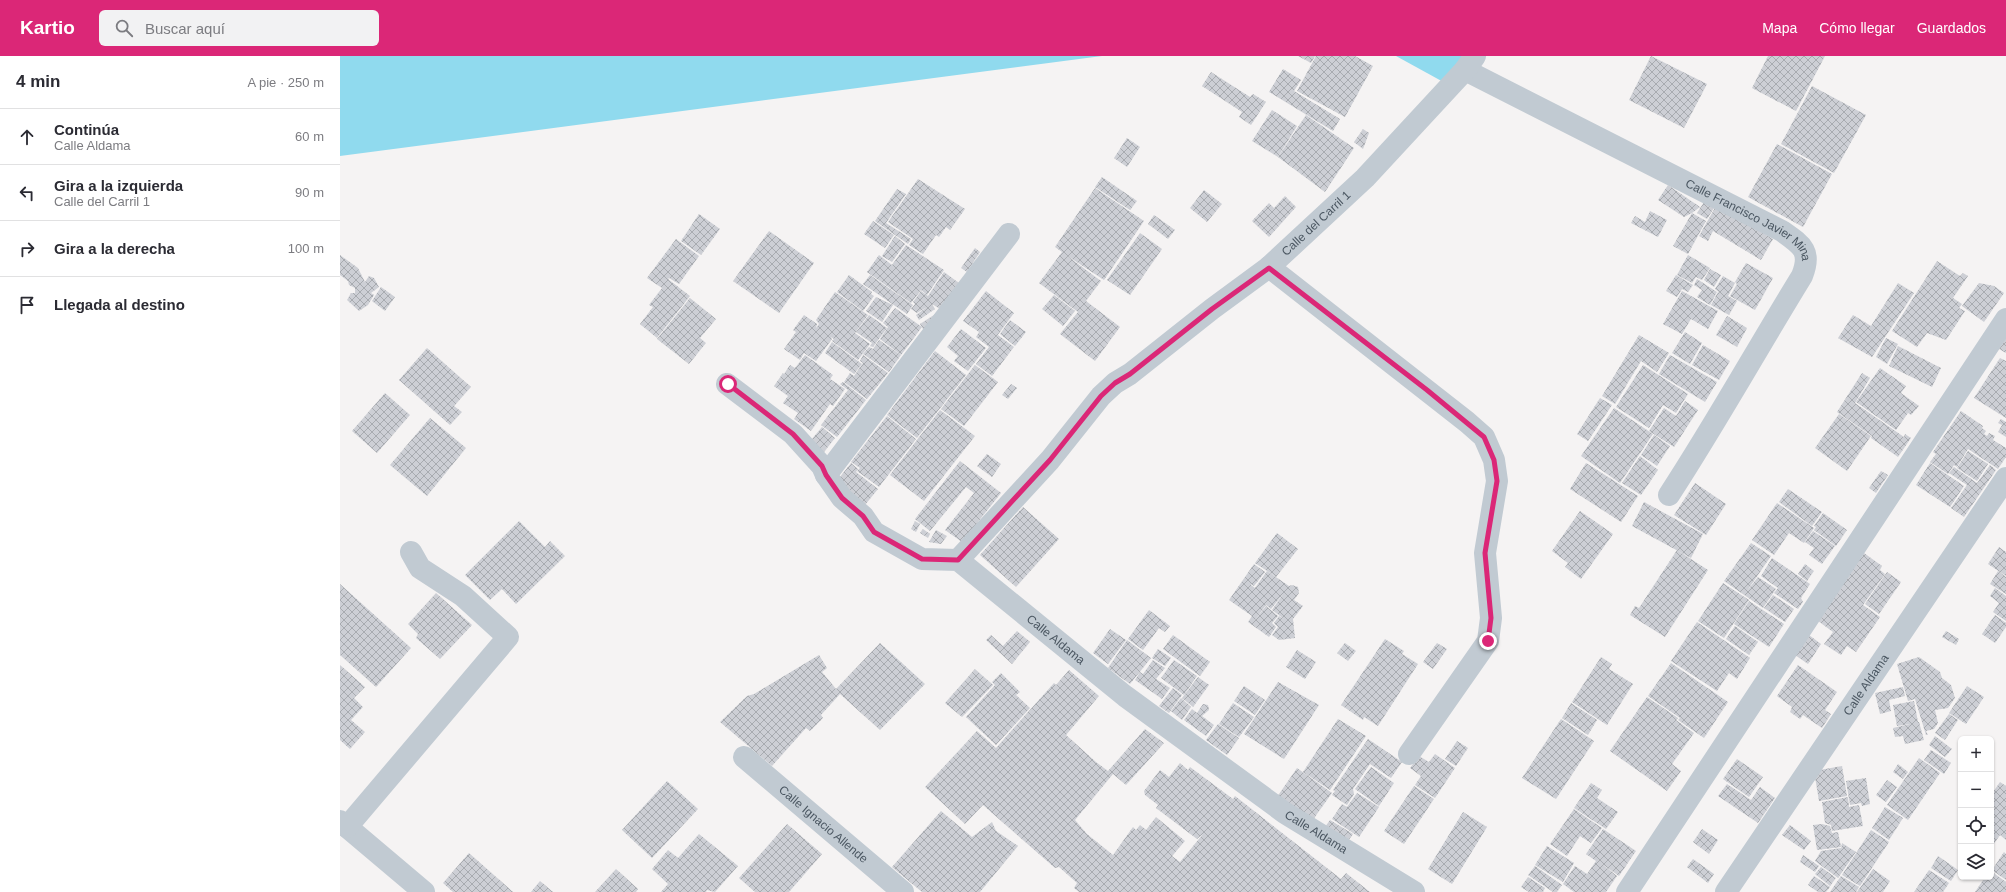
<!DOCTYPE html>
<html lang="es">
<meta charset="utf-8">
<style>
:root{--surface:#fff;--page:#f2f2f3;--text:#2b2b33;--muted:#7c7c81;--line:#e1e1e2;--accent:#db2777}
body{margin:0;font-family:Arial,sans-serif;background:var(--page);color:var(--text)}
.controls{position:absolute;right:12px;bottom:12px;display:grid;overflow:hidden;border-radius:6px;box-shadow:0 1px 3px #0004}
.controls button{width:36px;height:36px;display:grid;place-items:center;padding:0;border:0;border-bottom:1px solid var(--line);background:var(--surface);color:var(--text);font:20px sans-serif}
.stop{position:absolute;width:12px;height:12px;margin:-9px;border:3px solid #db2777;border-radius:50%;background:#fff}
.stop.end{background:#db2777;border-color:#fff;box-shadow:0 1px 4px #0008}
.list{margin:0;padding:0;list-style:none}
h2{display:flex;justify-content:space-between;align-items:center;height:52px;margin:0;padding:0 16px;font-size:17px}
h2 small{font-size:13px;font-weight:400;color:var(--muted)}
.list li{display:grid;grid-template-columns:26px 1fr auto;gap:12px;align-items:center;box-sizing:border-box;height:56px;padding:0 16px;border-top:1px solid var(--line)}
.list b{display:block;font-size:15px;white-space:nowrap}
.list p{margin:0;font-size:13px;white-space:nowrap;color:var(--muted)}
.list em{font-size:13px;font-style:normal;color:var(--muted)}
.icon{flex:none;width:22px;height:22px;fill:none;stroke:currentColor;stroke-width:2;stroke-linecap:round;stroke-linejoin:round}
.map{position:relative;flex:none;width:1666px;height:836px;overflow:hidden}
header{display:flex;align-items:center;gap:24px;box-sizing:border-box;height:56px;padding:0 20px;background:var(--accent);color:#fff}
header strong{font-size:19px}
nav{display:flex;gap:22px;margin-inline-start:auto;font-size:14px}
.search{width:280px;height:36px;background:var(--page);display:flex;align-items:center;gap:10px;box-sizing:border-box;padding:0 14px;border-radius:6px;color:var(--muted);font-size:15px}
main{display:flex}
aside{flex:1;background:var(--surface)}
.map>svg:first-child{display:block}
.water{fill:#90daee}
.building{fill:url(#building-cross-hatch)}
.lines{fill:none;stroke-linecap:round;stroke-linejoin:round}
.minor{stroke:#c1cad2;stroke-width:22}
.route{stroke:#db2777;stroke-width:5}
.labels{text-anchor:middle;stroke-width:3;stroke-linejoin:round;paint-order:stroke}
.street-label{font-size:12px;fill:#4a5661;stroke:#fff}
</style>
<header>
<strong>Kartio</strong>
<div class="search"><svg class="icon" aria-label="search" viewBox="0 0 24 24"><circle cx="10" cy="10" r="6"/><path d="M15 15l6 6"/></svg>Buscar aquí</div>
<nav><a>Mapa</a><a>Cómo llegar</a><a>Guardados</a></nav>
</header>
<main>
<aside>
<h2>4 min<small>A pie · 250 m</small></h2>
<ul class="list">
<li><svg class="icon" aria-label="ahead" viewBox="0 0 24 24"><path d="M12 20V5M6 11l6-6 6 6"/></svg><div><b>Continúa</b><p>Calle Aldama</p></div><em>60 m</em></li>
<li><svg class="icon" aria-label="left" viewBox="0 0 24 24"><path d="M17 20v-9H6M10 6l-5 5 5 5"/></svg><div><b>Gira a la izquierda</b><p>Calle del Carril 1</p></div><em>90 m</em></li>
<li><svg class="icon" aria-label="right" viewBox="0 0 24 24"><path d="M7 20v-9h11M14 6l5 5-5 5"/></svg><div><b>Gira a la derecha</b></div><em>100 m</em></li>
<li><svg class="icon" aria-label="arrive" viewBox="0 0 24 24"><path d="M6 21V4h12l-3 4 3 4H6"/></svg><div><b>Llegada al destino</b></div></li>
</ul>
</aside>
<div class="map">
<svg width="1666" height="836" viewBox="0 0 1666 836">
<defs>
<pattern id="building-cross-hatch" width="8" height="8" patternUnits="userSpaceOnUse"><rect width="8" height="8" fill="#cdcfd5"/><path d="M0 0l8 8M0 8l8-8" fill="none" stroke="#a8abb0"/></pattern>
</defs>
<rect width="100%" height="100%" fill="#f5f3f3"/>
<g class="water">
<polygon points="0,0 762,0 0,100"/>
<polygon points="1056,0 1126,0 1107,28"/>
</g>
<g class="building">
<polygon points="958,0 975,0 971,7"/>
<polygon points="976,0 1015,0 1033,10 1005,61 957,35"/>
<polygon points="1311,0 1367,28 1344,72 1289,44"/>
<polygon points="1428,0 1485,0 1456,55 1412,32"/>
<polygon points="943,13 961,24 954,35 1000,63 993,75 929,36"/>
<polygon points="871,16 910,41 913,38 926,46 911,69 899,61 902,56 862,30"/>
<polygon points="1472,30 1526,59 1494,117 1441,88"/>
<polygon points="932,54 957,70 938,101 912,85"/>
<polygon points="966,59 1014,92 985,136 938,101"/>
<polygon points="1023,73 1029,77 1023,93 1014,86"/>
<polygon points="787,82 800,91 787,111 774,102"/>
<polygon points="1437,88 1492,118 1463,171 1408,141"/>
<polygon points="762,121 797,145 790,154 755,131"/>
<polygon points="578,123 625,153 610,174 606,171 599,181 596,179 583,198 569,189 573,183 548,166"/>
<polygon points="1328,129 1360,151 1352,157 1366,165 1348,198 1333,190 1352,157 1344,161 1318,144"/>
<polygon points="755,132 804,165 764,224 726,199 761,225 746,245 780,271 755,305 720,278 738,256 699,227 722,196 715,191"/>
<polygon points="557,133 566,138 546,167 571,183 568,188 535,165"/>
<polygon points="864,134 882,148 867,166 850,152"/>
<polygon points="945,140 956,151 929,181 912,165 929,147 934,152"/>
<polygon points="1364,146 1374,152 1367,163 1357,157"/>
<polygon points="1376,150 1433,183 1421,204 1373,175 1368,185 1359,180"/>
<polygon points="1310,155 1327,164 1318,181 1291,167 1295,160 1305,166"/>
<polygon points="359,158 380,173 361,199 341,185"/>
<polygon points="814,159 835,174 828,183 808,168"/>
<polygon points="533,165 554,179 545,192 524,178"/>
<polygon points="429,175 474,207 439,257 393,225"/>
<polygon points="800,177 822,193 790,239 767,224"/>
<polygon points="555,180 565,188 552,206 542,200"/>
<polygon points="336,183 359,200 339,228 329,222 328,223 350,240 317,282 300,268 313,251 309,249 322,232 307,222"/>
<polygon points="566,189 604,214 587,239 581,234 571,247 527,216 539,199 552,209"/>
<polygon points="635,192 640,196 627,216 621,212"/>
<polygon points="0,199 18,212 25,226 29,220 34,222 39,231 31,237 34,239 28,249 19,255 7,244 11,237 15,237 15,232 9,229 8,225 0,219"/>
<polygon points="1348,199 1370,212 1362,224 1356,221 1352,227 1337,219"/>
<polygon points="1597,205 1620,220 1623,217 1628,220 1613,242 1622,248 1619,252 1625,255 1606,284 1587,277 1577,291 1552,275"/>
<polygon points="1406,207 1433,222 1415,254 1390,240 1397,228 1395,226"/>
<polygon points="1370,213 1381,219 1374,231 1364,224"/>
<polygon points="604,216 619,227 600,253 592,248 595,253 579,264 576,259 587,251 577,257 571,253 575,248 573,246 581,235 588,240"/>
<polygon points="509,219 532,236 531,238 534,240 523,255 497,236"/>
<polygon points="530,219 573,249 567,258 523,228"/>
<polygon points="1336,219 1353,229 1348,236 1342,233 1337,241 1326,235"/>
<polygon points="1383,220 1395,227 1388,240 1397,245 1389,259 1371,249 1378,236 1380,237 1375,233"/>
<polygon points="1357,223 1377,236 1370,249 1357,241 1362,234 1354,229"/>
<polygon points="1558,227 1574,237 1532,301 1498,282 1513,259 1531,270"/>
<polygon points="1639,227 1654,230 1664,237 1644,266 1622,250"/>
<polygon points="41,231 55,241 45,255 32,245"/>
<polygon points="646,235 674,257 654,284 658,279 674,291 652,320 636,308 649,291 636,281 639,276 623,265"/>
<polygon points="1342,235 1378,255 1368,273 1351,263 1342,278 1323,268"/>
<polygon points="495,236 528,259 515,277 530,288 518,304 492,285 494,283 491,281 492,283 476,305 464,297 460,304 444,293 456,276 453,274 464,259 477,268 476,272 479,268 476,264"/>
<polygon points="714,239 735,255 723,270 702,253"/>
<polygon points="536,241 553,249 542,266 526,255"/>
<polygon points="350,242 376,263 360,282 366,287 349,308 317,283"/>
<polygon points="555,252 582,271 561,299 540,283 548,271 543,267"/>
<polygon points="600,255 603,260 583,273 580,268"/>
<polygon points="529,259 547,272 533,291 530,290 532,287 516,276"/>
<polygon points="1387,260 1407,272 1397,291 1376,279"/>
<polygon points="670,264 686,276 675,290 660,278"/>
<polygon points="621,273 646,292 628,315 614,305 618,300 607,291"/>
<polygon points="1345,276 1362,287 1350,308 1332,297"/>
<polygon points="1299,279 1329,297 1317,316 1301,305 1275,348 1262,340"/>
<polygon points="1546,282 1558,288 1547,308 1536,301"/>
<polygon points="1666,282 1666,297 1659,293"/>
<polygon points="539,284 561,299 549,316 523,298 529,291 533,293"/>
<polygon points="492,286 522,308 514,318 485,297"/>
<polygon points="1363,289 1390,305 1379,324 1352,309"/>
<polygon points="1558,290 1601,312 1592,331 1549,310"/>
<polygon points="87,292 131,331 114,350 122,356 110,369 59,324"/>
<polygon points="595,295 626,319 577,382 547,359"/>
<polygon points="465,299 493,319 490,323 505,333 493,350 490,348 471,375 454,363 458,357 443,347 448,340 434,330 443,317 444,318 450,309 455,312"/>
<polygon points="523,299 548,317 527,343 504,326 510,317 514,320 523,307 520,305"/>
<polygon points="1330,299 1377,326 1365,346 1319,318"/>
<polygon points="1660,302 1666,305 1666,362 1634,342"/>
<polygon points="635,309 658,326 624,370 601,353"/>
<polygon points="1303,309 1348,338 1336,357 1323,349 1309,372 1276,351"/>
<polygon points="1540,312 1566,330 1561,337 1579,350 1571,359 1558,350 1568,357 1556,374 1516,346"/>
<polygon points="1522,317 1530,322 1515,347 1564,381 1565,378 1571,382 1558,401 1531,382 1532,380 1497,356"/>
<polygon points="503,326 526,344 497,381 481,369 508,334 500,328"/>
<polygon points="671,328 677,332 668,343 662,339"/>
<polygon points="45,337 70,359 37,397 12,375"/>
<polygon points="1260,342 1272,349 1248,385 1237,378"/>
<polygon points="1345,345 1358,354 1334,391 1309,375 1324,352 1336,360"/>
<polygon points="1274,352 1313,378 1280,427 1241,400"/>
<polygon points="600,354 635,380 584,445 550,419"/>
<polygon points="1621,355 1643,370 1642,372 1646,375 1644,378 1647,380 1649,377 1655,380 1653,384 1666,392 1666,401 1658,413 1628,393 1617,411 1614,409 1608,418 1590,406 1596,398 1593,396"/>
<polygon points="1499,358 1531,380 1507,415 1475,392"/>
<polygon points="547,360 576,383 539,431 517,415 520,412 511,406"/>
<polygon points="90,362 126,392 87,440 50,409"/>
<polygon points="1661,363 1666,366 1666,381 1658,376 1662,369 1658,367"/>
<polygon points="482,371 495,382 484,396 471,384"/>
<polygon points="1314,379 1330,390 1317,410 1301,399"/>
<polygon points="1628,395 1648,408 1637,425 1617,412"/>
<polygon points="647,398 661,408 652,421 637,410"/>
<polygon points="1300,400 1318,414 1301,439 1282,427"/>
<polygon points="620,405 661,437 622,486 605,474 634,437 626,431 590,475 575,463"/>
<polygon points="511,407 518,413 516,416 538,433 525,449 501,429 500,421"/>
<polygon points="1246,407 1298,440 1281,466 1230,433"/>
<polygon points="1590,407 1624,430 1610,451 1576,429"/>
<polygon points="1650,409 1656,414 1624,461 1611,452 1627,429 1609,417 1614,411 1637,427"/>
<polygon points="1541,415 1548,419 1536,437 1529,432"/>
<polygon points="1355,427 1386,448 1366,479 1334,459"/>
<polygon points="1448,433 1482,456 1472,470 1439,446"/>
<polygon points="1304,446 1363,478 1351,502 1292,470"/>
<polygon points="1437,447 1474,472 1464,487 1449,477 1434,499 1412,484"/>
<polygon points="683,451 719,483 676,531 640,499"/>
<polygon points="1240,455 1273,478 1241,523 1225,511 1228,507 1212,495"/>
<polygon points="1483,457 1507,474 1496,490 1474,474 1476,471 1474,470"/>
<polygon points="179,465 205,491 210,485 225,500 176,548 162,533 150,544 125,519"/>
<polygon points="575,465 580,468 576,476 571,473"/>
<polygon points="583,473 590,478 588,482 580,477"/>
<polygon points="596,474 607,480 601,488 589,486"/>
<polygon points="1473,475 1495,490 1482,508 1469,499 1474,492 1465,486"/>
<polygon points="937,477 958,493 936,521 915,507"/>
<polygon points="1411,487 1431,500 1407,535 1418,521 1436,533 1423,552 1384,525"/>
<polygon points="1659,491 1666,496 1666,520 1648,508"/>
<polygon points="1337,494 1368,514 1325,581 1290,559 1295,550 1299,552"/>
<polygon points="1524,497 1542,510 1540,514 1545,518 1523,549 1540,561 1516,596 1507,590 1501,599 1484,588 1493,576 1478,565"/>
<polygon points="1432,502 1470,528 1461,542 1463,546 1458,553 1434,537 1438,532 1421,520"/>
<polygon points="914,508 925,516 914,530 911,528 911,529 915,532 927,515 949,530 952,529 958,531 959,537 954,544 963,550 953,563 955,582 939,584 932,579 938,571 934,567 939,560 944,563 932,554 943,538 931,553 926,549 915,564 926,550 938,560 932,567 936,571 929,581 908,566 912,560 889,544"/>
<polygon points="1465,508 1474,515 1467,525 1458,518"/>
<polygon points="1658,515 1666,521 1666,538 1650,528"/>
<polygon points="1547,516 1561,526 1539,558 1525,548"/>
<polygon points="1383,527 1409,544 1384,582 1358,565"/>
<polygon points="0,528 71,592 36,631 0,599"/>
<polygon points="1655,532 1666,540 1666,565 1653,556 1659,547 1650,540"/>
<polygon points="96,537 132,569 100,603 76,582 78,578 68,568"/>
<polygon points="1433,539 1454,553 1445,566 1424,552"/>
<polygon points="1409,545 1444,568 1429,591 1394,568"/>
<polygon points="809,554 830,570 825,576 819,572 803,594 788,583"/>
<polygon points="1655,559 1666,567 1666,571 1655,587 1642,578"/>
<polygon points="1357,566 1410,602 1397,623 1389,617 1377,635 1331,605"/>
<polygon points="1395,570 1418,586 1409,599 1386,583"/>
<polygon points="770,573 786,584 768,608 753,597"/>
<polygon points="677,575 690,586 672,608 646,584 651,579 663,590"/>
<polygon points="1606,575 1619,583 1616,589 1602,581"/>
<polygon points="833,579 870,606 860,620 823,593"/>
<polygon points="1469,579 1481,588 1468,608 1455,599"/>
<polygon points="1045,583 1064,595 1062,598 1078,608 1038,670 1024,661 1023,664 1001,649"/>
<polygon points="787,584 811,602 790,628 768,612"/>
<polygon points="540,587 585,628 540,674 500,638 481,659 483,662 470,675 466,672 432,710 380,666 407,640 414,638 479,599 487,612 482,616 496,633"/>
<polygon points="1005,587 1016,595 1008,605 997,597"/>
<polygon points="1097,587 1107,593 1093,613 1083,606"/>
<polygon points="818,593 831,602 825,610 812,602"/>
<polygon points="957,594 976,606 965,623 946,611"/>
<polygon points="1261,601 1272,608 1269,613 1293,628 1267,669 1232,646"/>
<polygon points="1579,601 1600,616 1602,622 1611,629 1615,642 1608,652 1595,654 1598,667 1594,673 1586,675 1588,679 1586,679 1575,643 1568,645 1557,608"/>
<polygon points="813,604 825,612 816,623 830,632 822,643 795,624 800,616 803,618"/>
<polygon points="834,604 857,620 844,639 821,622"/>
<polygon points="1331,607 1388,646 1364,682 1338,664 1340,662 1308,640"/>
<polygon points="0,609 25,631 14,642 23,651 11,664 25,676 10,693 0,684"/>
<polygon points="1458,609 1497,636 1485,654 1491,658 1482,672 1463,659 1460,663 1450,656 1452,651 1437,640"/>
<polygon points="635,613 653,629 622,661 605,647"/>
<polygon points="729,614 759,640 726,679 756,706 768,715 805,673 824,687 786,729 773,718 735,764 747,778 773,799 793,771 796,774 800,769 806,774 816,761 845,785 832,800 840,806 863,778 857,783 816,752 818,749 805,739 804,735 820,714 829,721 840,707 848,714 850,711 893,743 895,740 1001,823 1006,817 1030,836 739,836 734,832 737,827 719,811 715,812 643,749 625,768 585,731 637,675 656,692 714,627 716,629"/>
<polygon points="661,617 680,636 676,639 690,652 656,689 626,661 655,629 652,626"/>
<polygon points="858,621 869,629 853,651 842,642"/>
<polygon points="938,626 979,649 944,703 904,678"/>
<polygon points="904,630 925,644 915,659 894,645"/>
<polygon points="1627,630 1644,641 1626,668 1609,657"/>
<polygon points="1563,631 1565,640 1549,644 1551,655 1540,658 1535,637"/>
<polygon points="833,632 842,639 829,657 819,650"/>
<polygon points="1307,641 1338,662 1336,664 1354,677 1332,708 1341,715 1327,735 1270,695"/>
<polygon points="841,642 851,651 842,664 831,655"/>
<polygon points="1574,645 1578,666 1579,666 1584,684 1565,688 1563,680 1555,681 1553,672 1570,668 1557,670 1553,649"/>
<polygon points="893,647 914,661 899,681 879,668"/>
<polygon points="1231,647 1257,664 1248,679 1222,662"/>
<polygon points="863,648 868,649 869,654 862,660 874,669 866,680 844,664 852,653 857,657"/>
<polygon points="1609,658 1618,664 1605,684 1595,677"/>
<polygon points="998,663 1026,680 990,734 963,716"/>
<polygon points="1221,663 1254,685 1216,743 1182,722"/>
<polygon points="878,668 899,682 887,699 866,684"/>
<polygon points="1595,680 1612,693 1605,701 1589,689"/>
<polygon points="1028,683 1062,706 1051,722 1030,708 1013,733 1014,738 1007,749 992,739 995,735 993,734"/>
<polygon points="1117,685 1128,692 1116,710 1105,703"/>
<polygon points="1591,694 1611,707 1604,718 1584,704"/>
<polygon points="1095,698 1115,712 1095,742 1075,729 1081,720 1070,712 1079,700 1089,706"/>
<polygon points="1579,702 1600,717 1568,764 1547,749"/>
<polygon points="1397,703 1423,721 1409,741 1383,723"/>
<polygon points="1558,708 1568,716 1563,723 1553,716"/>
<polygon points="1502,710 1507,740 1479,745 1474,715"/>
<polygon points="1031,711 1054,727 1039,750 1015,733"/>
<polygon points="957,712 992,737 972,765 937,741"/>
<polygon points="1526,722 1530,748 1522,750 1521,747 1510,749 1506,725"/>
<polygon points="1547,724 1557,731 1546,746 1536,739"/>
<polygon points="327,725 358,753 312,802 282,774"/>
<polygon points="1660,726 1666,730 1666,784 1660,779 1651,792 1651,766 1653,764 1651,762 1651,739"/>
<polygon points="1251,727 1262,734 1257,742 1278,756 1266,773 1234,752"/>
<polygon points="1387,728 1411,744 1420,731 1435,742 1418,767 1378,740"/>
<polygon points="1074,730 1094,743 1064,788 1044,775"/>
<polygon points="1017,737 1039,751 1019,781 992,763 1002,748 1007,751"/>
<polygon points="1508,741 1509,751 1519,749 1523,770 1492,775 1491,769 1485,767 1482,746"/>
<polygon points="1545,751 1563,762 1549,784 1532,772"/>
<polygon points="1234,753 1262,772 1251,787 1240,780 1227,800 1210,788"/>
<polygon points="601,755 632,781 652,766 656,775 678,790 640,836 582,836 552,811"/>
<polygon points="1123,756 1147,771 1112,828 1088,813"/>
<polygon points="990,764 1013,778 1008,785 985,771"/>
<polygon points="447,768 482,798 449,836 415,836 399,822"/>
<polygon points="1482,768 1490,770 1492,777 1498,776 1501,791 1477,794 1473,769"/>
<polygon points="1450,769 1471,785 1464,794 1442,779"/>
<polygon points="1263,773 1296,795 1279,820 1262,808 1277,820 1266,836 1234,836 1223,828 1235,810 1247,818 1256,805 1246,798"/>
<polygon points="1362,773 1378,784 1369,798 1353,786"/>
<polygon points="1531,774 1549,786 1520,830 1502,819"/>
<polygon points="359,778 398,810 375,836 367,834 366,836 321,836 328,828 312,813 328,794 338,802"/>
<polygon points="1502,787 1516,796 1498,822 1475,805 1481,795 1501,792 1501,793"/>
<polygon points="1207,790 1234,807 1223,826 1195,809"/>
<polygon points="1664,796 1666,798 1666,824 1652,814"/>
<polygon points="129,797 173,836 113,836 103,827"/>
<polygon points="1463,799 1479,810 1475,816 1460,806"/>
<polygon points="1598,800 1618,814 1611,825 1591,812"/>
<polygon points="1353,803 1374,818 1368,827 1347,811"/>
<polygon points="1195,810 1222,829 1217,836 1213,836 1188,819"/>
<polygon points="1481,811 1496,822 1490,830 1475,818"/>
<polygon points="276,813 298,833 296,836 255,836"/>
<polygon points="1533,813 1550,825 1543,836 1517,836"/>
<polygon points="1589,814 1609,827 1603,836 1574,836"/>
<polygon points="1651,815 1666,826 1666,836 1635,836 1645,821 1651,821"/>
<polygon points="1474,820 1490,831 1486,836 1478,836 1468,829"/>
<polygon points="1501,820 1519,831 1516,836 1490,836"/>
<polygon points="1188,821 1205,832 1203,836 1189,836 1181,831"/>
<polygon points="200,825 213,836 191,836"/>
</g>
<g class="lines">
<g class="minor">
<path id="s1" d="M1125,14L1442,175C1462,189 1472,195 1462,220C1417,293 1376,367 1329,439"/>
<polyline points="929,211 1127,366 1144,381 1154,404 1157,425 1145,497 1151,562 1148,585 1069,698"/>
<path id="s2" d="M387,328L453,378L482,410L486,419L502,442L523,460L534,476L582,503L618,504L785,640L945,757L1074,836"/>
<polyline points="486,419 669,178"/>
<path id="s3" d="M618,504L710,404L761,340L775,327L790,318L872,253L929,211L1025,122L1125,14L1135,0"/>
<path id="s4" d="M404,701L563,836"/>
<polyline points="0,765 84,836"/>
<polyline points="7,771 168,581 123,540 80,512 71,496"/>
<polyline points="1287,836 1666,263"/>
<path id="s5" d="M1386,836L1666,422"/>
</g>
</g>
<g class="lines">
<polyline class="route" points="388,328 453,378 482,410 486,419 502,442 523,460 534,476 582,503 618,504 710,404 761,340 775,327 790,318 872,253 929,212 1087,334 1144,381 1154,404 1157,425 1145,497 1151,562 1148,585"/>
</g>
<g class="labels">
<g class="street-label">
<text dy="4" stroke="none"><textPath href="#s3" startOffset="494">Calle del Carril 1</textPath></text>
<text dy="4" stroke="none"><textPath href="#s1" startOffset="322">Calle Francisco Javier Mina</textPath></text>
<text dy="4" stroke="none"><textPath href="#s2" startOffset="428">Calle Aldama</textPath></text>
<text dy="4" stroke="none"><textPath href="#s5" startOffset="250">Calle Aldama</textPath></text>
<text dy="4" stroke="none"><textPath href="#s4" startOffset="104">Calle Ignacio Allende</textPath></text>
<text dy="4" stroke="none"><textPath href="#s2" startOffset="752">Calle Aldama</textPath></text>
</g>
</g>
</svg>
<div class="controls">
<button>+</button>
<button>−</button>
<button><svg class="icon" aria-label="locate" viewBox="0 0 24 24"><circle cx="12" cy="12" r="6"/><path d="M12 2v4M12 18v4M2 12h4M18 12h4"/></svg></button>
<button><svg class="icon" aria-label="layers" viewBox="0 0 24 24"><path d="M12 4l9 5-9 5-9-5zM3 14l9 5 9-5"/></svg></button>
</div>
<div class="stop" style="left:388px;top:328px"></div>
<div class="stop end" style="left:1148px;top:585px"></div>
</div>
</main>
